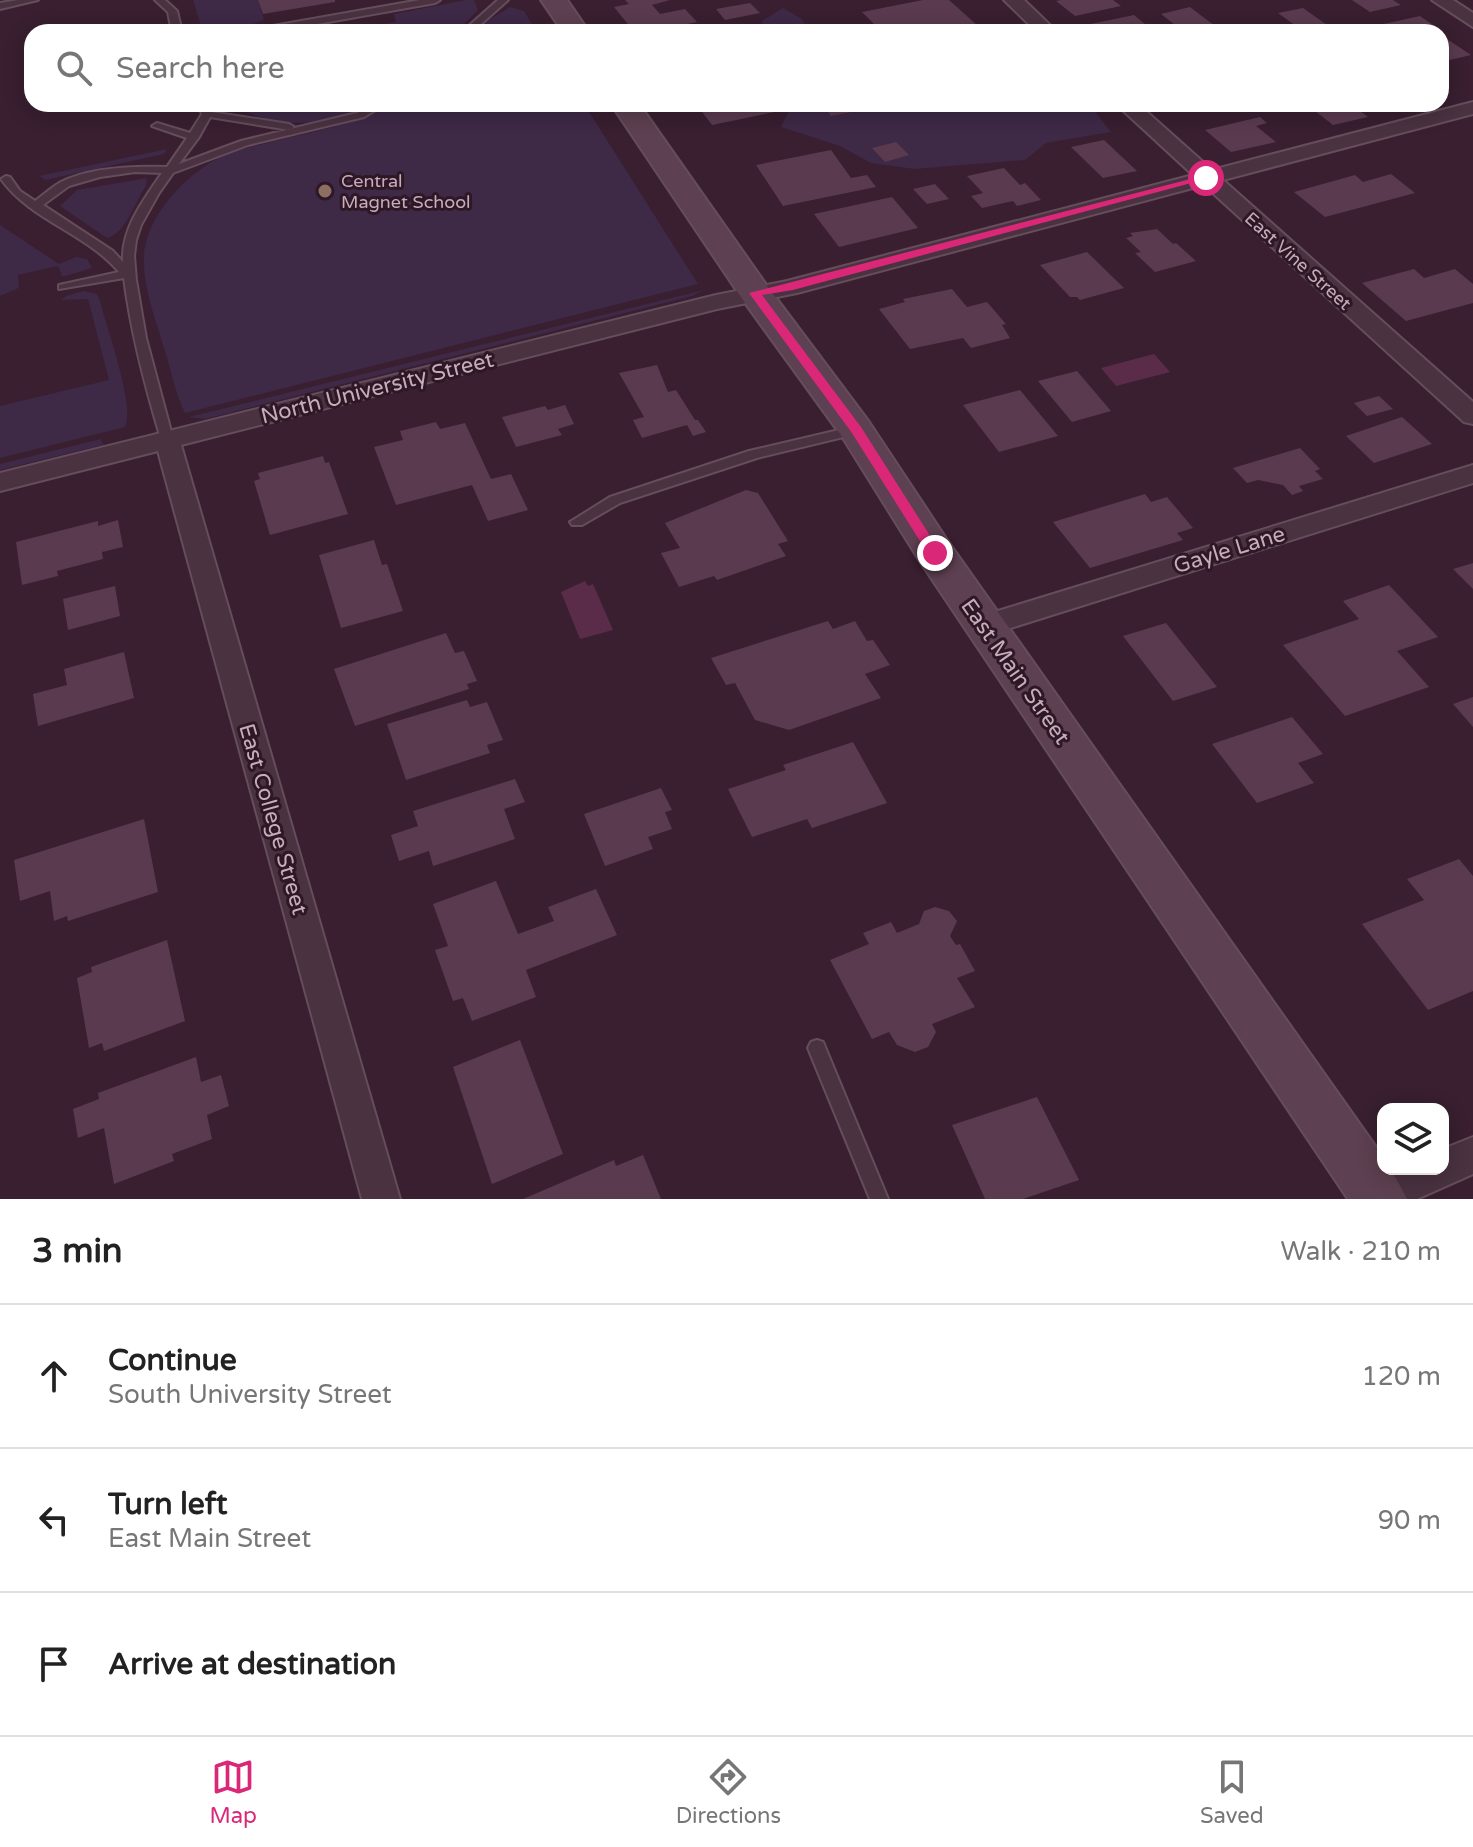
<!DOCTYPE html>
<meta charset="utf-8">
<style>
:root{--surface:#fff;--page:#f6f6f6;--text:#222;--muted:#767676;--line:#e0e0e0;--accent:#db2777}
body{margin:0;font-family:"Varela Round",sans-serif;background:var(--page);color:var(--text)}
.controls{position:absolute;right:24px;bottom:24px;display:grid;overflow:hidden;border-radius:16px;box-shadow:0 4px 20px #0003}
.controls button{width:72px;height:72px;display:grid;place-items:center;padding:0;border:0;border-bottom:2px solid var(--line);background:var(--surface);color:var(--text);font:40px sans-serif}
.stop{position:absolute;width:24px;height:24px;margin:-18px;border:6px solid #db2777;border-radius:50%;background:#fff}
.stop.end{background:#db2777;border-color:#fff;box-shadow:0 2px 8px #0008}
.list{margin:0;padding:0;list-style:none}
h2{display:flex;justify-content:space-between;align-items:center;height:104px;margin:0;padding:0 32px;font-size:34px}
h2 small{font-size:26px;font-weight:400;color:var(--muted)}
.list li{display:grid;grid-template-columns:52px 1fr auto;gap:24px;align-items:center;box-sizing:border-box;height:144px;padding:0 32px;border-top:2px solid var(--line)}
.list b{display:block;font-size:30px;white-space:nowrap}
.list p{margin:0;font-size:26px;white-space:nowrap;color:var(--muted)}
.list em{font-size:26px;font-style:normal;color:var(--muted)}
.icon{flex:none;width:44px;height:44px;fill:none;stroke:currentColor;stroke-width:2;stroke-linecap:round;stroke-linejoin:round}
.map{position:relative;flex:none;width:1473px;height:1199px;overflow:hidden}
.search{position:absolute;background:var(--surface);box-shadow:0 4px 20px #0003;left:24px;right:24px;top:24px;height:88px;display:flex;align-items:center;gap:20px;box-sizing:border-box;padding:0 28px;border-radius:24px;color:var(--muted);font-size:30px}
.sheet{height:536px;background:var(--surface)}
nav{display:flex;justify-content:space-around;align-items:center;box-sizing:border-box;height:112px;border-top:2px solid var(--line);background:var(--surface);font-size:22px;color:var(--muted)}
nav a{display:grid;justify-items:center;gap:4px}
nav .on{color:var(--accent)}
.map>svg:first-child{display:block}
.green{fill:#3e2947}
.water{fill:#5b2c4a}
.building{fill:#5a3a4f}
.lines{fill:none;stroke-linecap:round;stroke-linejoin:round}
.lane-casing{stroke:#654d5c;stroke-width:4}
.street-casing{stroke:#654d5c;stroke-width:4}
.secondary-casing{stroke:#654d5c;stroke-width:4}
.lane{fill:#4a3241;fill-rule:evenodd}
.street{fill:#4a3241;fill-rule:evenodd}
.secondary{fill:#5d4051;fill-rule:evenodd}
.route{fill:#db2777}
.education-dot{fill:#8d6e63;stroke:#2e1826;stroke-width:3}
.labels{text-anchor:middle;stroke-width:6;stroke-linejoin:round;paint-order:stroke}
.far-poi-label{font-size:18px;fill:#c7acbc;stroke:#2e1826;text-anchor:start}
.far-street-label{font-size:18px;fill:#c7acbc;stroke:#2e1826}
.street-label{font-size:22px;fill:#c7acbc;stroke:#2e1826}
</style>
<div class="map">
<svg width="1473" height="1199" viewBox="0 0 1473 1199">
<rect width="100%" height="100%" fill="#391f30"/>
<g class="green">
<polygon points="193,0 258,0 264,20 242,28 202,29"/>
<polygon points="466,0 474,0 478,10 456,32 337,32 396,22 394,14"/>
<polygon points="510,7 524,11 537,32 475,32 485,22"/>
<polygon points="783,8 802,19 809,32 763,32 762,21"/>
<path d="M231,104H371C327,128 274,130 231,104Z"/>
<path d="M392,104H584L698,284L185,413C175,393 171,369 164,348C156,320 143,289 144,259C144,215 194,164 234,152C287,135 343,131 392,104Z"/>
<polygon points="797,104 1089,104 1111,132 1046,143 1025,160 914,169 871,163 840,146 781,127 788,113"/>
<polygon points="167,149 164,154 54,178 46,180 39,176"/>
<path d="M147,178L146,186C135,202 126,233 107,238L60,206L77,190Z"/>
<polygon points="0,225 59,264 76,257 87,259 92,268 66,276 62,276 58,266 18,275 19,288 0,296"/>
<polygon points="704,290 692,296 205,419 189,417"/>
<path d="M83,291L97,294L100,301C106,326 136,407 125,427L0,458V406L109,380L88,299L61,300L66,296Z"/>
<polygon points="101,439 103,445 0,470 0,464"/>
</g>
<g class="water">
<polygon points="1154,354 1170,372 1116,386 1101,368"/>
<polygon points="585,581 588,586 593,584 613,630 580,639 561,592"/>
</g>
<g class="building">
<polygon points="258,0 335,0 335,2 263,14"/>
<polygon points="625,0 670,0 652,5 660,14 685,9 697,22 647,32 641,26 631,28 614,7 629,4"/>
<polygon points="923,0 949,0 978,26 952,32 882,32 862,12"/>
<polygon points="1061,0 1113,0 1121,6 1075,16 1056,1"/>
<polygon points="1352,0 1393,0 1401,5 1370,12"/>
<polygon points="750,3 760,13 725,20 716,9"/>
<polygon points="1190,7 1215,26 1184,32 1161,14"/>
<polygon points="1303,8 1337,32 1304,32 1278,13"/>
<polygon points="1134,15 1145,24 1137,26 1144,32 1082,32 1076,27"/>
<polygon points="1420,16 1442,31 1388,32 1379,25"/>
<polygon points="1444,37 1471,55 1441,62 1441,38"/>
<polygon points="696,104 774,104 779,111 712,125"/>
<polygon points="1306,104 1351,104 1368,117 1333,125"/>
<polygon points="845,105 851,112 831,116 826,109"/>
<polygon points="1260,117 1267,123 1256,126 1276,142 1231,152 1205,130"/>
<polygon points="1104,140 1137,171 1103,178 1071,147"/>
<polygon points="896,142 909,155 885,162 872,148"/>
<polygon points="831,150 851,178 867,175 876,187 783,206 756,165"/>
<polygon points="1004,168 1020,185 1025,183 1041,200 1017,206 1013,201 982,208 971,196 983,193 967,176"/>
<polygon points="1391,174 1415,193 1325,217 1294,192 1355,175 1363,182"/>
<polygon points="935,184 949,199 927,204 913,189"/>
<polygon points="892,197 918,228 839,247 814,214"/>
<polygon points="1157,229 1173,244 1176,243 1196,261 1155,272 1135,253 1141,252 1126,238 1133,236 1130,233"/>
<polygon points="1087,252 1124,288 1080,300 1077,297 1070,297 1040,265"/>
<polygon points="1414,269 1424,278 1455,269 1473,284 1473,303 1406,321 1362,283"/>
<polygon points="952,289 967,307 987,302 1006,324 1002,325 1010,338 971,348 963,338 910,349 879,309 905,302 903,299"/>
<polygon points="657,365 668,392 676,390 695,420 698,420 706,432 693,436 687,425 642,438 633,420 644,417 619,373"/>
<polygon points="1077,371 1111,411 1072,422 1038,381"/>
<polygon points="1020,390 1058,436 999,452 963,405"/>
<polygon points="1379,396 1393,409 1367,416 1354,403"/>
<polygon points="565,405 574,424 558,429 562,435 516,447 502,417 545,406 548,410"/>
<polygon points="1402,417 1432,444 1374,463 1346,436"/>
<polygon points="436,422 440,429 465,423 491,479 511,474 528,510 488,521 472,485 396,505 374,447 403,440 400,431"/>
<polygon points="1300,448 1320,469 1315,471 1323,479 1299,486 1303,491 1292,495 1283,485 1258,480 1247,483 1233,468"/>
<polygon points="323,456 325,463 329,462 348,514 270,535 254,481 260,479 258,473"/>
<polygon points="746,490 758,493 788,541 778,544 786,556 717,580 714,576 679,587 661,553 680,548 665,523"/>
<polygon points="1145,494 1151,502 1167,497 1193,528 1177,533 1183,540 1090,568 1053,522"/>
<polygon points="118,520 123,547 102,552 103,559 57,571 58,576 22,585 16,542 98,521 98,526"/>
<polygon points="374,540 382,565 387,564 403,611 341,628 319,555"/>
<polygon points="1473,563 1473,589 1453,569"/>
<polygon points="1389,585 1438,637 1397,651 1429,687 1345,716 1283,645 1359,619 1343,601"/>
<polygon points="115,586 120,616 68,630 63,599"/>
<polygon points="828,621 833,629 855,621 867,641 873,640 890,665 865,674 881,698 789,730 755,720 735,683 726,685 711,658"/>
<polygon points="1166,623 1217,687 1173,701 1123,636"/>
<polygon points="446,633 455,653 464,651 477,681 467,684 469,689 355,726 334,669"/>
<polygon points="124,652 134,698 38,726 33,694 67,685 64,669"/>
<polygon points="1473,697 1473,727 1453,704"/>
<polygon points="467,700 470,707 487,702 503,740 487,745 490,753 406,780 387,724"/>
<polygon points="1292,717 1323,754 1298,763 1314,783 1257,803 1212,744"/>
<polygon points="853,742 887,803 812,828 807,819 752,837 728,789 786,770 783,765"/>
<polygon points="515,779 525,802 504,809 515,839 433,866 429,851 399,861 391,835 418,826 413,811"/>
<polygon points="661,788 672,810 665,812 672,829 648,837 653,849 605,866 584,814"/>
<polygon points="144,819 158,892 68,921 67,916 54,921 50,891 20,901 14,860"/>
<polygon points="1459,859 1473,876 1473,991 1428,1010 1362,924 1424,900 1407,879"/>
<polygon points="496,881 518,934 554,921 548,907 596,889 617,935 526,970 536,997 472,1021 463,998 453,1001 435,950 448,946 433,904"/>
<polygon points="935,907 949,911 957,921 950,936 956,945 960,944 975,971 957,978 975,1007 932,1024 936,1032 928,1047 915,1052 897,1045 889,1032 872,1039 830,960 869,944 863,933 891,922 897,933 919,924 924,911"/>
<polygon points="167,940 185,1021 104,1051 102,1043 89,1048 77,978 92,972 91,967"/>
<polygon points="520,1040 563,1154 492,1184 453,1067"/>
<polygon points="196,1057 201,1082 221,1075 229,1106 207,1115 212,1139 172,1154 174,1161 114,1184 104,1128 78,1138 73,1109 99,1099 98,1093"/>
<polygon points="1037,1097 1079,1180 1023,1199 985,1199 952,1125"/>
<polygon points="643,1155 661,1199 523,1199 614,1160 616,1166"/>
</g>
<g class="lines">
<defs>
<g id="lane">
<polygon points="18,0 38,0 0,9 0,3"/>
<polygon points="155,0 165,0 177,11 182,32 172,32 168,12"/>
<polygon points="420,0 440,0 435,3 272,32 251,32 256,29"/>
<polygon points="498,0 508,0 472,32 462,32"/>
<path d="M198,104H208L211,112L289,124L294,127L289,130L210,117L199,137L179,164L241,141L357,113L373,104H385L364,117L248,145L173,173L159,193L141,225L136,240L134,256L136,280L146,338L173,439L167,443L161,439C145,386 131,333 124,278L59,289V285L119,272C86,233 30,220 1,179L6,176L10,177L20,191L35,201C43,195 52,187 61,182C91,167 134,166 167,167L187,138L152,126L157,123L190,133L202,114ZM135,172L162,173C144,199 121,229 123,262L113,251L43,205L69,186L100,177Z"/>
<polygon points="856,426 862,430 860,433 757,458 620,503 582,525 572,525 570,522 610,497 749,451"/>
<polygon points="817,1040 823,1042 888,1199 870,1199 808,1048 811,1042"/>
</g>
<g id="street">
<polygon points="1004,0 1024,0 1057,32 1037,32"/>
<polygon points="1432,0 1453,0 1473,13 1473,27"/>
<polygon points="1473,102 1473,114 1223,180 1473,402 1473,424 1464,422 1204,185 797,293 717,309 181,445 400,1199 362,1199 158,451 0,491 0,473 716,295 787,281 1193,175 1116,104 1138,104 1212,170"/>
<polygon points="1473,465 1473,483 985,636 975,632 971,625 975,618"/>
<polygon points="1473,1137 1473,1174 1417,1199 1361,1199 1366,1184 1399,1169 1443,1169 1443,1149"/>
</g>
<g id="secondary">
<polygon points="541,0 567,0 589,32 563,32"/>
<polygon points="611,104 639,104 767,286 869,422 949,543 1383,1157 1383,1169 1391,1169 1407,1199 1348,1199 921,563 843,438 743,300"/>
</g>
</defs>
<use href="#lane" class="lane-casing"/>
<use href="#street" class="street-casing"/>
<use href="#secondary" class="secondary-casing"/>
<use href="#lane" class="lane"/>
<use href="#street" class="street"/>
<use href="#secondary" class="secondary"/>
</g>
<polygon class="route" points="1202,176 1210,178 793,290 762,295 861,427 941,553 935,558 930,557 852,433 749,293"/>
<circle class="education-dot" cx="325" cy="191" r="8"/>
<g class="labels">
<g class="far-poi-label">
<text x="341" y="187">Central<tspan x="341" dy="21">Magnet School</tspan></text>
</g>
<g class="far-street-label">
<text transform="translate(1298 261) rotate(42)" y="6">East Vine Street</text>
</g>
<g class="street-label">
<text transform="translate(377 387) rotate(-14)" y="8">North University Street</text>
<text transform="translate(1229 549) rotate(-17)" y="8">Gayle Lane</text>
<text transform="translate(1016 671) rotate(55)" y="8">East Main Street</text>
<text transform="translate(274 819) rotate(74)" y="8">East College Street</text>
</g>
</g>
</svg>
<div class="controls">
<button><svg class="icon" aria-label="layers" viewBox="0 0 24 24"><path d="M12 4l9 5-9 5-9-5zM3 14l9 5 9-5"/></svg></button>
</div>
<div class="stop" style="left:1206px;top:178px"></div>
<div class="stop end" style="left:935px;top:553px"></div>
<div class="search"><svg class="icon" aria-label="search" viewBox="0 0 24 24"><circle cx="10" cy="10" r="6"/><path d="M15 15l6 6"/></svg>Search here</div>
</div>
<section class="sheet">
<h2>3 min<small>Walk · 210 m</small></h2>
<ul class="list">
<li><svg class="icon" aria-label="ahead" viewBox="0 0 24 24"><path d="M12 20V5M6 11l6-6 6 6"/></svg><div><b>Continue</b><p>South University Street</p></div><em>120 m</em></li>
<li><svg class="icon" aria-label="left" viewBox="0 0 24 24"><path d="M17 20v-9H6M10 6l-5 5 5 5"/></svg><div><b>Turn left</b><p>East Main Street</p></div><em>90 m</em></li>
<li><svg class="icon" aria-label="arrive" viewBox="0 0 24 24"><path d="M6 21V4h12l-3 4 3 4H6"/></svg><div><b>Arrive at destination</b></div></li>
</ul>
</section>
<nav>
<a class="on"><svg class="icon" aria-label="map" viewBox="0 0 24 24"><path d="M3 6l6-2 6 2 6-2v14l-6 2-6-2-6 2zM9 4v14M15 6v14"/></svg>Map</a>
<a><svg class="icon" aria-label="directions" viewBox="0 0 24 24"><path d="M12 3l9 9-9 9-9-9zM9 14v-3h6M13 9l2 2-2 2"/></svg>Directions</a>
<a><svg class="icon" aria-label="saved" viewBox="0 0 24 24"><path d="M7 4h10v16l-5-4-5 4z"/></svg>Saved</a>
</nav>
